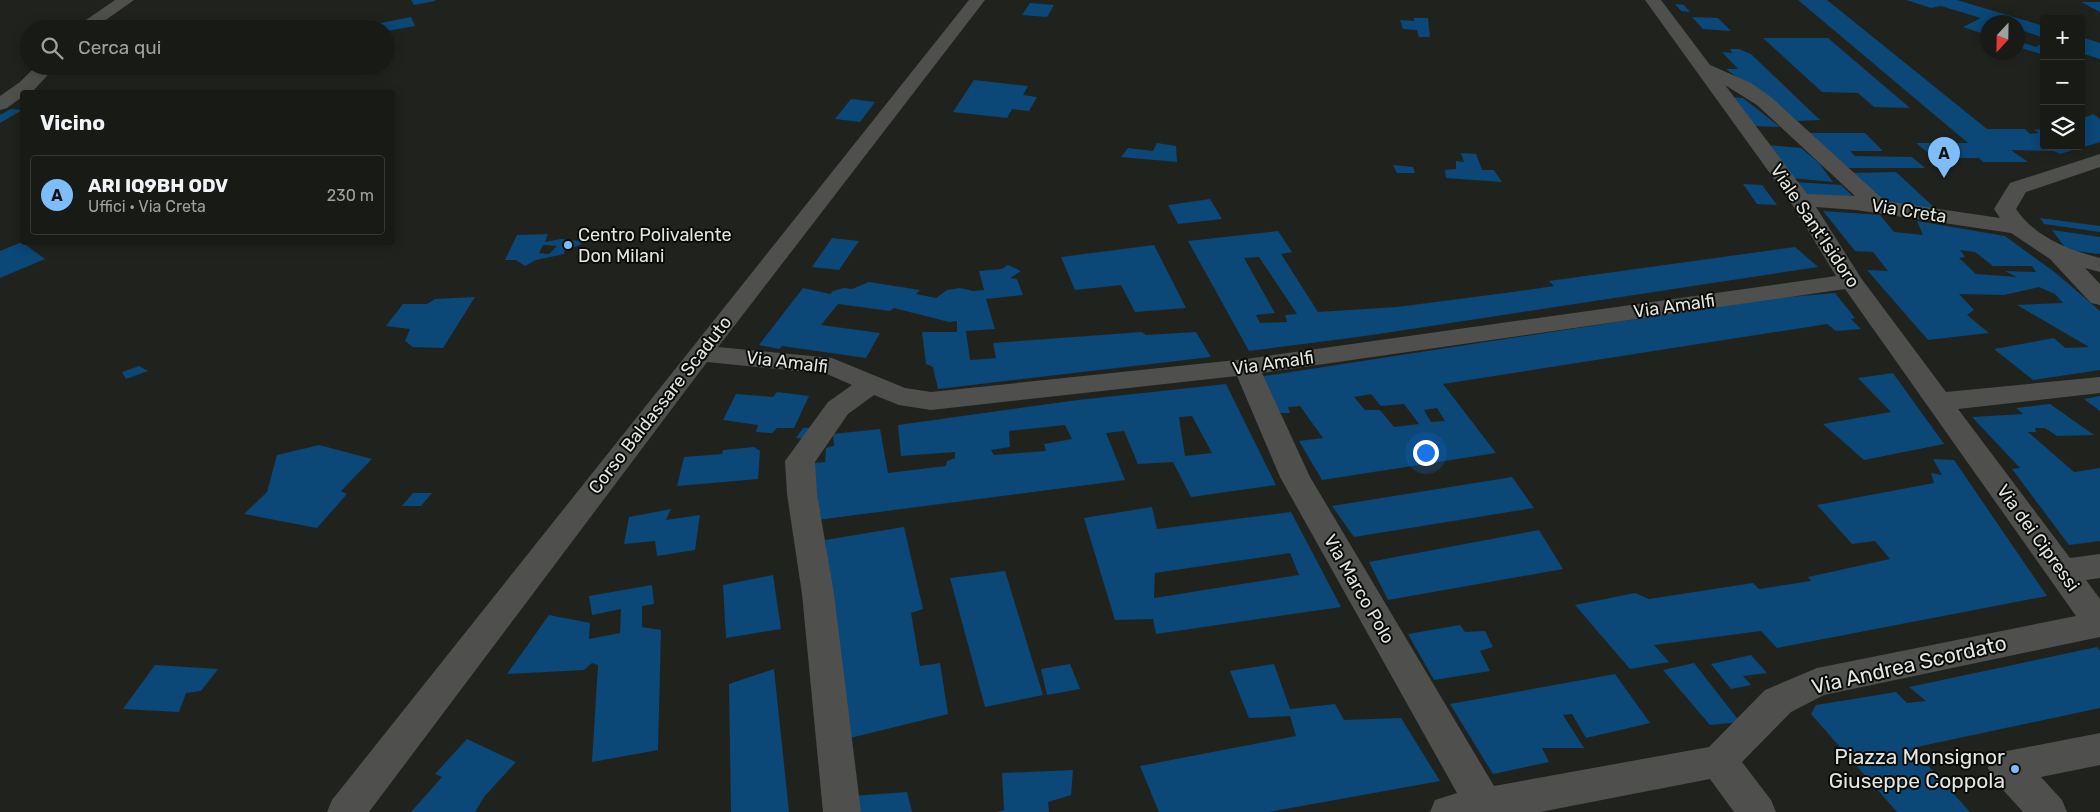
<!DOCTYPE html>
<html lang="it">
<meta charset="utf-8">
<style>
:root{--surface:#181a16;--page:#252723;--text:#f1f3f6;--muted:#9fa1a1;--line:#363835;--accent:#7fbdfa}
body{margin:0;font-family:Rubik,sans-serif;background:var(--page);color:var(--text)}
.controls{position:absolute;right:15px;top:15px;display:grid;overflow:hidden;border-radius:5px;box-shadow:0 2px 12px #0003}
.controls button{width:45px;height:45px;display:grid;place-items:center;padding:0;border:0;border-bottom:1px solid var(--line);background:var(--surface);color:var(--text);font:25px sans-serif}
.compass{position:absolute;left:1980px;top:15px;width:45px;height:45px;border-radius:50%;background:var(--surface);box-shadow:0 2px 12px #0003;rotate:202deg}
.you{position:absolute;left:1425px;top:452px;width:18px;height:18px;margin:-12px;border:4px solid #fff;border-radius:50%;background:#1a73e8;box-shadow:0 0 0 8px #1a73e833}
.badge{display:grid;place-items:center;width:32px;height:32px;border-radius:50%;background:var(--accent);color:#111;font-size:16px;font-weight:700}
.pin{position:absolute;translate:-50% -41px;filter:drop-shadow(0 1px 2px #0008)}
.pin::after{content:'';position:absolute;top:26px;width:18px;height:15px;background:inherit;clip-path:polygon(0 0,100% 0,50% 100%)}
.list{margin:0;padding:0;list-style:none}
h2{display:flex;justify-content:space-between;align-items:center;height:65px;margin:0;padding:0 20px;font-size:21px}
h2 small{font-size:16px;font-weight:400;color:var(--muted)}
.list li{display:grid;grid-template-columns:32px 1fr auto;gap:15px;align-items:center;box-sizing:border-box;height:80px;margin:0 10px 10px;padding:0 10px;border:1px solid var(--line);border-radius:5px}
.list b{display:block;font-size:19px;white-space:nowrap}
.list p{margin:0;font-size:16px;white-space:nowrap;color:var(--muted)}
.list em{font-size:16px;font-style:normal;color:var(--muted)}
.icon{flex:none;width:28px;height:28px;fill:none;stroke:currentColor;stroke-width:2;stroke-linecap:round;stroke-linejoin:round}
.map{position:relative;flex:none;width:2100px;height:812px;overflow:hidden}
.search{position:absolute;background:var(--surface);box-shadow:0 2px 12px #0003;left:20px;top:20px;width:375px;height:55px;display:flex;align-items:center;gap:12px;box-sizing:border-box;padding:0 18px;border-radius:28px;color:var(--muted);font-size:19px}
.panel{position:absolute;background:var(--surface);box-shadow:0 2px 12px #0003;left:20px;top:90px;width:375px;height:155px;border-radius:5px}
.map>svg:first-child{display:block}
.building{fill:#0b4777;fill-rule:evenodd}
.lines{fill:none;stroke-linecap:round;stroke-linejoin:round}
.minor{fill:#4f504d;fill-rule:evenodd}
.poi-dot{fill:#7fbdfa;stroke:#0a0c09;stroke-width:2}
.labels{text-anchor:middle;stroke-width:4;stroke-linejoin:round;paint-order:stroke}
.street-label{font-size:18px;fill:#e3e5e1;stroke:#0a0c09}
.poi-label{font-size:18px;fill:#e3e5e1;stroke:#0a0c09;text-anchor:start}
.near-street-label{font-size:21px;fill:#e3e5e1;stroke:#0a0c09}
.near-poi-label{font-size:21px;fill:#e3e5e1;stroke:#0a0c09;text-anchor:end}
</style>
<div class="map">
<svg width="2100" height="812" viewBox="0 0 2100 812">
<rect width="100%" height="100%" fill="#20231d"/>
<g class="building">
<polygon points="411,0 435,0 435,1 414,5"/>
<polygon points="1798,0 1827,0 1987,129 2025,129 2030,134 2039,133 2034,130 2042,129 2041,127 2044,127 2044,146 2081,146 2081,119 2093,114 2100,119 2100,142 2060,154 2054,151 2011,150 2028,162 1983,162 1979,158 1934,158 1916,143 1968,143"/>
<polygon points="1906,0 1957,0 2044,26 2044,38 2018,29 2018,22 1988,22 1988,38 1982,37 1987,35 1963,27 1981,18 1941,6 1931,8"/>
<polygon points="2081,2 2100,2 2100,12"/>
<polygon points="1030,3 1054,5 1047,17 1022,15"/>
<polygon points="1675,4 1684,5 1690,12 1681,11"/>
<polygon points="411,17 415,26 386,31 386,29 361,29 357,23 371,20 376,24"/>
<polygon points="1692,17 1718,18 1731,31 1703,29"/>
<polygon points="1414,18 1428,18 1430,37 1419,37 1417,30 1403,29 1400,20 1414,21"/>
<polygon points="2081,37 2100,43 2100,59 2081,53"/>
<polygon points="1763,38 1828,38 1910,108 1874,107 1858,93 1822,92"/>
<polygon points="2018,41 2036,47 2044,42 2044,55 2018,47"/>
<polygon points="1730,49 1739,49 1751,54 1820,120 1795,121 1726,69 1738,69 1722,52 1732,53"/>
<polygon points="974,80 1028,86 1023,95 1037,97 1029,111 1012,109 1007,118 953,112"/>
<polygon points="1729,97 1743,98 1780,127 1755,126"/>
<polygon points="851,99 875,102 860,122 835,119"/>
<polygon points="11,109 22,110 0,123 0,115"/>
<polygon points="1808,133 1865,133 1883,151 1850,151 1855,156 1912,157 1925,168 1843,168"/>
<polygon points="1157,143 1176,146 1177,162 1121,157 1128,148 1153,151"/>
<polygon points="1766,145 1801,148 1819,163 1833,182 1791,178"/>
<polygon points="1461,153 1476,154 1482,170 1494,170 1502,182 1446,178 1445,170 1456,169 1456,161 1464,162"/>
<polygon points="1393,165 1413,167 1415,173 1397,173"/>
<polygon points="1896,172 1937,210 1906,207 1877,198 1849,173"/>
<polygon points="1795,182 1841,185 1856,199 1805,195"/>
<polygon points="1743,184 1762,185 1777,205 1757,204"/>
<polygon points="1210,199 1222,219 1178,224 1168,205"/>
<path d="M1823,211L1880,215L1894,232L1923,235L1917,221L2005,236L2057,274L2100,311V370L2033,380L1994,349L2054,338L2065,348L2089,347L2017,305L2063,303L2055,294L2039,287L2004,295L1959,294L1974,310L1967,315L1989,333L1928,340L1867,270L1888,271L1873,252L1855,251ZM1960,250L1975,252L1993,266H2032L2036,272L2005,271L2017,277L1976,274L1959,258L1965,257Z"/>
<polygon points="2040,218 2100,226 2100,232 2044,224"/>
<polygon points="2052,230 2100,237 2100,254 2067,250"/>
<path d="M1278,231L1292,252L1281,254L1318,312L1397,307L1513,292L1554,286L1549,281L1795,247L1818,267L1365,336L1249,351L1188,241ZM1259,257L1297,314L1285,315L1287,322L1260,323L1256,315L1275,313L1244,258Z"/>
<path d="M548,234L545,242L561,239L580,241L582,244L564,251V254L536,260L525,266L516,260H505L517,235ZM543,245L557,246L549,254L539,253Z"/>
<polygon points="832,238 859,241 839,270 812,267"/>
<polygon points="22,242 45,259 0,278 0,251"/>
<polygon points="1154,245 1186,308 1135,312 1121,285 1075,290 1061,257"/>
<polygon points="1008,265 1021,271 1010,278 1017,279 1023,295 986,299 995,329 966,331 970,360 996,358 993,343 1142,332 1146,335 1196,332 1211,357 938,389 933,367 926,364 922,332 957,332 957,321 949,322 894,308 890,311 838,304 821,325 880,333 866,358 782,346 779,349 759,345 803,288 830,294 833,291 844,288 852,289 869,282 920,290 916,294 936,298 947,290 960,288 973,291 984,290 979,271 1002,269"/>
<path d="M1835,293L1855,318L1851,319L1861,329L1836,331L1827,324L1443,384L1496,453L1322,480L1299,441L1323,438L1300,406L1288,407L1290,413H1281L1258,377L1766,299ZM1371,394L1381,406L1404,404L1419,424L1394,427L1380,410H1365L1354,397ZM1437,408L1445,421L1431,422L1424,410Z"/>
<polygon points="475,297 443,348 413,347 405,341 410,329 386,326 403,304 427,304 435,299"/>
<polygon points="139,366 148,371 126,379 122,372"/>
<polygon points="1893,373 1944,444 1864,460 1823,424 1891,412 1858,378"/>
<path d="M1226,384L1276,485L1191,497L1173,462L1138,464L1124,431L1106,433L1125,480L817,520L813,463L825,462L826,448L834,446L833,434L880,429L888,473L946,466L947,461L955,458V452L901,456L898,425L1078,400ZM1192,416L1212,453L1185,456L1179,417ZM1065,425L1072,439L1044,444L1046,451L994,455L991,450L1010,447L1009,431Z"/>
<polygon points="777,392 809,396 794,428 777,428 772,433 756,432 758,425 723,420 736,394 773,397"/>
<polygon points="2100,396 2100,411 2084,399"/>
<polygon points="2050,404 2094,435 2057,436 2045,428 2035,428 2036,432 2028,432 2074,472 2100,468 2100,541 2069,545 2012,469 2020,468 1972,417 2023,414 2016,408"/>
<polygon points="821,427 812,439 796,438 803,428"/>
<polygon points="319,445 372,459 341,491 347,494 317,528 244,514 267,492 277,455"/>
<polygon points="754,447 760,451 758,479 677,486 684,457 722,454 723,450"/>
<polygon points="1933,459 1954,460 2047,596 1777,648 1761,631 1654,645 1669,662 1630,669 1575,605 1635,593 1649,599 1753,583 1759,589 1811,581 1808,577 1890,559 1875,541 1852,544 1817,505 1934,483 1931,473 1942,475"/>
<polygon points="1512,477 1534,508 1354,537 1332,506"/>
<polygon points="413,493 432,493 421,506 402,506"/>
<path d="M1152,507L1157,529L1291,512L1341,607L1156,634L1153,619L1115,620L1084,518ZM1290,553L1299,575L1154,598L1155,573Z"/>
<polygon points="671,509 666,520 700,515 695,550 657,556 655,541 624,544 629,517"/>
<polygon points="904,527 923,609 911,613 920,666 940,663 948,714 850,738 825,540"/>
<polygon points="1539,530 1563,569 1388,600 1369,562"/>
<polygon points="1005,571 1043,695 985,707 950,578"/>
<polygon points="773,575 781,629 726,638 723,585"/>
<polygon points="652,585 654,604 642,606 642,627 661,630 658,750 592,762 598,665 592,663 584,670 507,674 549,615 590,623 589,639 620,633 621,609 592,615 589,596"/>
<polygon points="1460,625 1465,632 1485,631 1493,647 1480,651 1490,671 1434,680 1408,634"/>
<polygon points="2097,647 2100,651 2100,708 1912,748 1970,812 1897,812 1811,714 1816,705 1896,692 1907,703 1926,701 1909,687"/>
<polygon points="1751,655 1767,673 1743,676 1751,685 1731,689 1711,664"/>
<polygon points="1694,663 1740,722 1710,725 1663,670"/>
<polygon points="1070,664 1080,689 1047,695 1041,669"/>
<polygon points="1274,664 1290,709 1335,704 1344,720 1401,718 1440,781 1269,812 1159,812 1140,766 1296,736 1290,716 1249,718 1230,671"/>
<polygon points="155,665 218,669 201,691 186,693 179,712 123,709"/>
<polygon points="774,669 789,812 731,812 729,684"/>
<polygon points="1615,674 1650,723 1586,738 1572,714 1563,715 1584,748 1542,748 1549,762 1493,774 1450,704"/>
<polygon points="467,739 516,762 484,797 475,812 411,812 442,777 435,774"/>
<polygon points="1073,770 1071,795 1048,802 1049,812 997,812 1004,810 1002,773"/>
<polygon points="907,792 912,812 854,812 852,796"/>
</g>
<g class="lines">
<g class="minor">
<polygon points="115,0 134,0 93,29 73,29"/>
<path d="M969,0H985L718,347L832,358L905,388L931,392L1246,359L1836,276L1790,201L1645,0H1661L1710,65L1751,83L1771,97L1885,201L2000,218L1994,209L2010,183L2100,154V167L2026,192L2016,209C2035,237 2068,250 2100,258V272L2085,268L2100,284V305L2091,303L2050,259L2011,233L1856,210L1816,207L1861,278L1946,392L2100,377V393L1958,409L2070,558L2100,554V578L2086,580L2100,599V637L1824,695L1791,712L1742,762L1771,800L1776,812H1734L1710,779L1540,812H1430L1435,800L1457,793L1280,477L1237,376L931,410L899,405L874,395L848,414L815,462L817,494L834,594L861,812H823L802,594L787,494L785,461L828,402L852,385L827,374L707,362L369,812H327L332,800ZM1725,85L1757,105L1855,196L1807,194ZM1845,289L2076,616L1817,668L1765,690L1709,747L1494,786L1310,477L1262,373Z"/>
<polygon points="36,66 56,66 34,90 22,92 22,97 7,108 0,110 0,96 20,82"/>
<polygon points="2100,733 2100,765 2041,777 2062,800 2067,812 2023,812 1994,780 1988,768 1994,756 2007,751"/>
</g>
</g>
<g class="poi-dot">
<circle cx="568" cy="245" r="5"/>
<circle cx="2015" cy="769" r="5"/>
</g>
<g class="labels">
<g class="street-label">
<text transform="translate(1909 211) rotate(9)" y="6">Via Creta</text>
<text transform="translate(1815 226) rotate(56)" y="6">Viale Sant'Isidoro</text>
<text transform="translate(1674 306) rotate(-8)" y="6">Via Amalfi</text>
<text transform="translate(787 362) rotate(7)" y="6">Via Amalfi</text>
<text transform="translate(1273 363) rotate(-8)" y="6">Via Amalfi</text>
<text transform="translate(660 405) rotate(-52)" y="6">Corso Baldassare Scaduto</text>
<text transform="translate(2038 538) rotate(54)" y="6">Via dei Cipressi</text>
<text transform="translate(1359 589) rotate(60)" y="6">Via Marco Polo</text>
</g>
<g class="poi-label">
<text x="578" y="241">Centro Polivalente<tspan x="578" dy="21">Don Milani</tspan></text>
</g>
<g class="near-street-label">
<text transform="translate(1909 665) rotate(-13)" y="7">Via Andrea Scordato</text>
</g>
<g class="near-poi-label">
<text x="2005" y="764">Piazza Monsignor<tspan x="2005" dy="24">Giuseppe Coppola</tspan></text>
</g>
</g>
</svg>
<div class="controls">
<button>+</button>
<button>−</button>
<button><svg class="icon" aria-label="layers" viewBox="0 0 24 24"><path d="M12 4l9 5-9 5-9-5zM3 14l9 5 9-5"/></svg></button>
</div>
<svg class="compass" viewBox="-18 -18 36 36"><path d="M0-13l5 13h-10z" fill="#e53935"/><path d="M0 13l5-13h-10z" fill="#9fa1a1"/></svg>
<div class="you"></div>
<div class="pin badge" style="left:1944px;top:178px">A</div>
<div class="search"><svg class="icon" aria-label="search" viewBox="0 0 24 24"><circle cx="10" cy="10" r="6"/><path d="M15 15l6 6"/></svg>Cerca qui</div>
<section class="panel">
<h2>Vicino<small></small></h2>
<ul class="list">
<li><span class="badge">A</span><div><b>ARI IQ9BH ODV</b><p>Uffici · Via Creta</p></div><em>230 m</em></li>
</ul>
</section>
</div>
